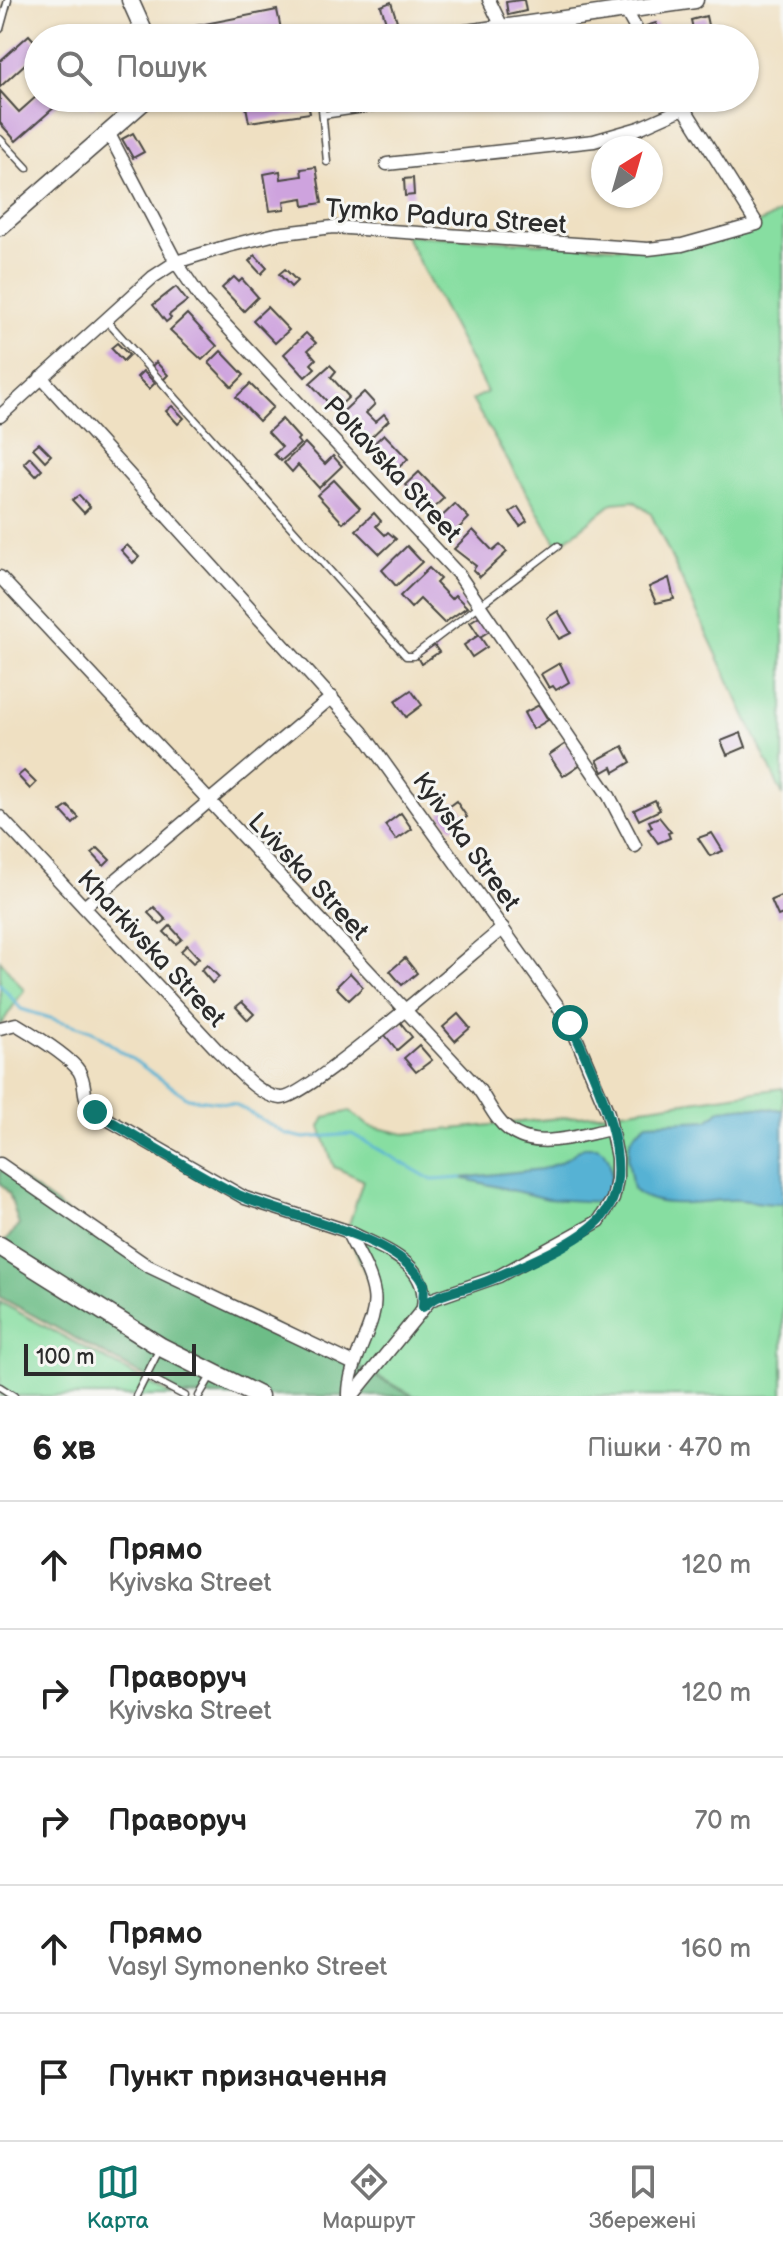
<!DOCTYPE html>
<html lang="uk">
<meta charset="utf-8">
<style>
:root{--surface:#fff;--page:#f6f6f6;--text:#222;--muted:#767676;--line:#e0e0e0;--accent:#0f766e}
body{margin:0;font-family:"Balsamiq Sans",sans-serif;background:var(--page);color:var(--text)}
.compass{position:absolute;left:591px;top:136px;width:72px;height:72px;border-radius:50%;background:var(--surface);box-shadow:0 2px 6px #0004;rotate:37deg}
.scale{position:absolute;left:24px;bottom:20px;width:172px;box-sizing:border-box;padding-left:8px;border:4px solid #2b2b2b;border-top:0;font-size:22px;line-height:28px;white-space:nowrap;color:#2b2b2b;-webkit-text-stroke:6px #f6f6f2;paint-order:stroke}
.stop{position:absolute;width:24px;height:24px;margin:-18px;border:6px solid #0f766e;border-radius:50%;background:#fff}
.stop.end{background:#0f766e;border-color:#fff;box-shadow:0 2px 8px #0008}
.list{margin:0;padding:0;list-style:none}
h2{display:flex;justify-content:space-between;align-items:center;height:104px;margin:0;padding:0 32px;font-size:34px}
h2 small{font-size:26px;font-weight:400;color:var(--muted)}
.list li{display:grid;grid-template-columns:52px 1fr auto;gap:24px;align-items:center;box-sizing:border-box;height:128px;padding:0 32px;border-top:2px solid var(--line)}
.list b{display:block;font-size:30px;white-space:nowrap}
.list p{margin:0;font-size:26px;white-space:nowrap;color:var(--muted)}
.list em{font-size:26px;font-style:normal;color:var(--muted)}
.icon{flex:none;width:44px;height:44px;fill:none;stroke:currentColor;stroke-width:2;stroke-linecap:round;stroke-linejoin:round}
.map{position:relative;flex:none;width:783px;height:1396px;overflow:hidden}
.search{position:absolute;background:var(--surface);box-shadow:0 2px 6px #0004;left:24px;right:24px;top:24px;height:88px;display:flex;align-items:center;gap:20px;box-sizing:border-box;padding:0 28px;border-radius:44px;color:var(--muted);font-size:30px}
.sheet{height:744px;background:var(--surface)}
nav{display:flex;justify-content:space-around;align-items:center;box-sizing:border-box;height:112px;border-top:2px solid var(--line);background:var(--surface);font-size:22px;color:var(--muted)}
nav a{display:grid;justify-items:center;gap:4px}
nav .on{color:var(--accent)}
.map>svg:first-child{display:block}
.green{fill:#87dea1;stroke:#598466;stroke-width:2}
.forest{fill:#6dbd87;stroke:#4c7459;stroke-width:2}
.water{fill:#56b2d4;stroke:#406e80;stroke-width:2}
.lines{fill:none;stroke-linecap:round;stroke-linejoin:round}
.stream{stroke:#56b2d4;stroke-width:3}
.building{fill:#cea3de}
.lane-casing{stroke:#484642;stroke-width:9}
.street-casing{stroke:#484642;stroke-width:15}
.secondary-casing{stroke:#484642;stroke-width:19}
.primary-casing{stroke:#484642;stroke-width:21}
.lane{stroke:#fff;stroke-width:6}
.street{stroke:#fff;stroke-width:12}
.secondary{stroke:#fff;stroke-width:16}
.primary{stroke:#fff;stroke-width:18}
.route{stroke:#0f766e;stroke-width:10}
.labels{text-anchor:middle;stroke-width:6;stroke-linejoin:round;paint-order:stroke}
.street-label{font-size:26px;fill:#2b2b2b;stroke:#f6f6f2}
</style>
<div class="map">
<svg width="783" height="1396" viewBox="0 0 783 1396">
<rect width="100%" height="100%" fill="#f6f6f2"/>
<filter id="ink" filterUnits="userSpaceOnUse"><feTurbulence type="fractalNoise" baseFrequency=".0125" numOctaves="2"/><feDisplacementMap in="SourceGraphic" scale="16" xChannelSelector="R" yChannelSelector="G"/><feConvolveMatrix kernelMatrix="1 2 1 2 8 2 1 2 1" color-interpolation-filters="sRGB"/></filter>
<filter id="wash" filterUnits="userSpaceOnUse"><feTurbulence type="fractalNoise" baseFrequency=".006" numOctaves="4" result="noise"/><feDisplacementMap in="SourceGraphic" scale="32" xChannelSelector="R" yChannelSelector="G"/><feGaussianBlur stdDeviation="1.8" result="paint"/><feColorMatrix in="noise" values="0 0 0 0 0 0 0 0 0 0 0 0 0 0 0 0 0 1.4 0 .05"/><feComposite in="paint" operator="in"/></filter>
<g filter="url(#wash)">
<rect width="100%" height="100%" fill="#efe0c2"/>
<g class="green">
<polygon points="783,211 783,796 651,514 634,501 613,503 558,546 472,400 487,392 405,235 648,249 757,224"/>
<polygon points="0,960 24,990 0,1026"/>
<polygon points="783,1088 783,1396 414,1396 352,1363 375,1295 347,1231 363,1180 334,1167 320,1127 325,1117 350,1111 369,1126 405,1134 608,1113"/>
<polygon points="0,1302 173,1396 0,1396"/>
</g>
<polygon class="forest" points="0,1164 107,1241 414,1396 180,1396 0,1297 0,1247 19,1225 9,1193 0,1183"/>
<g class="water">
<path d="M747,1107L783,1110V1204C767,1205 754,1201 739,1200C710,1198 657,1214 633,1189L628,1159L630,1141L635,1133L647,1123L708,1120L720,1110Z"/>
<path d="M584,1147H597C615,1153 614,1189 603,1202L548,1199L461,1178L542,1169L559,1163Z"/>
</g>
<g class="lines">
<polyline class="stream" points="0,984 21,1009 92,1031 188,1098 235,1104 286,1134 304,1138 352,1134 432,1180 462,1178"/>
</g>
<g id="blocks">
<g class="building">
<polygon points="520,0 524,0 526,11 508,15 506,2"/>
<polygon points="391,2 397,21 387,25 381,6"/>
<polygon points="277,10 282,34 259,38 181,38 179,29"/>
<polygon points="706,16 709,30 694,33 691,20"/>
<polygon points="656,23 662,38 650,38 646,26"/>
<polygon points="29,35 38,45 38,52 0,87 0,61"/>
<polygon points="0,91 19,112 38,95 65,98 16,141 0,123"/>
<polygon points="95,98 98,103 91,108 86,100"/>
<polygon points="266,98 307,98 310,113 249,122 245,101"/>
<polygon points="133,133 144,152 133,158 122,139"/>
<polygon points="316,167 322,203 304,206 303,198 284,201 285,209 270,211 264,174 280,171 281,179 302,176 301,169"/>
<polygon points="413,178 414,195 405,196 404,179"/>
<polygon points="255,255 267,268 261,274 249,261"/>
<polygon points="285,269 297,281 291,287 279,274"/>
<polygon points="234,277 239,282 242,279 258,297 244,311 222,288"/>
<polygon points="176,287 187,301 169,315 171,318 166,322 153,305"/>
<polygon points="267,307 289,330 275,343 253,320"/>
<polygon points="187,314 217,346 202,360 170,330"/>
<polygon points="306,333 316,343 308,350 316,359 311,364 315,368 305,377 284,354"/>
<polygon points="117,343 129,355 123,361 111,348"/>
<polygon points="221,351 244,375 232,387 209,363"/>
<polygon points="156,362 168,375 162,381 150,368"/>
<polygon points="330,365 336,371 331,377 349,397 335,410 310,383"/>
<polygon points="143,371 155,383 149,389 137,377"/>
<polygon points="250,384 273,407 259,421 236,397"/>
<polygon points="364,392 375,404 366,413 375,422 384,414 389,420 361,447 355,440 358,437 347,425 343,428 335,419"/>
<polygon points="172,406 184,418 178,424 166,411"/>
<polygon points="282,419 299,438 297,440 300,444 281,461 274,454 282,447 268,432"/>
<polygon points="384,434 408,459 398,468 389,459 384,463 369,448"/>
<polygon points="39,443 51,455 45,461 33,448"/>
<polygon points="305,443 325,464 333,456 342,466 319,488 298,465 292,472 284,463"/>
<polygon points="30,457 42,470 36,476 24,463"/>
<polygon points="419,472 444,498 429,512 405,485"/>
<polygon points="334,480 360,508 343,523 317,495"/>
<polygon points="79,495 90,507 84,513 72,500"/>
<polygon points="455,504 469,518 449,538 435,523"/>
<polygon points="518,507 527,521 520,526 510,512"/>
<polygon points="374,513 381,521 376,526 385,535 388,532 396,539 380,554 356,530"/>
<polygon points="473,530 493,551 500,545 507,552 480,577 473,570 476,566 454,549"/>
<polygon points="127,545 139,557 133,563 121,550"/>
<polygon points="407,546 422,562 396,586 382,570"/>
<polygon points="429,568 440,579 436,583 451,599 455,595 467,607 444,623 420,599 411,608 400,596"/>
<polygon points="669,578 674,599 656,603 649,587"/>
<polygon points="558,611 571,633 559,639 547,618"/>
<polygon points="481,615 491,630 480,637 470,622"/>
<polygon points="479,635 487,647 472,657 464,645"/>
<polygon points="434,645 439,652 421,664 417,657"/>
<polygon points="560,663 569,682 556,690 553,686 549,688 541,674"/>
<polygon points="411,690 422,705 406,717 395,701"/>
<polygon points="539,705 548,720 533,729 524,713"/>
<polygon points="741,733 746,747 727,755 721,741"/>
<polygon points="567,743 581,764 563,776 549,755"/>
<polygon points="623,746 631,762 614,772 612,767 603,772 597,760"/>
<polygon points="24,771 36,783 30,789 18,776"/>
<polygon points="655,800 660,810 639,820 634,810"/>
<polygon points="456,801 467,817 451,828 440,813"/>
<polygon points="68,806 79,818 73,824 61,811"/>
<polygon points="401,813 412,829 396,840 385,825"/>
<polygon points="659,817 671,832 668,833 670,838 658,843 648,829 652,827 649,821"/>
<polygon points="712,833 723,851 710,856 698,838"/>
<polygon points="98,848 110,860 104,866 92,853"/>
<polygon points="783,895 783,914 778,916 771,900"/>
<polygon points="154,907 166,920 160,925 148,913"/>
<polygon points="170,926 182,939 176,944 164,932"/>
<polygon points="187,945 199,958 193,963 181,951"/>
<polygon points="405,958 417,973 402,985 390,971"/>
<polygon points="207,965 219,977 212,983 201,970"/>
<polygon points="350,973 363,987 349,1000 336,987"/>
<polygon points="242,1002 254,1014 248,1020 236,1007"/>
<polygon points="458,1014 470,1028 455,1041 443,1027"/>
<polygon points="400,1022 412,1037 397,1050 385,1035"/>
<polygon points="419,1045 432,1060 416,1072 404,1058"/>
</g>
</g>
</g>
<g filter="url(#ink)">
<use href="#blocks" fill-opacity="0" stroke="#484642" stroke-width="2"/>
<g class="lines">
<defs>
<g id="lane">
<polyline points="0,29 8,0"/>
<polyline points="321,98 327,162"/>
<polyline points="323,115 440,98"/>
<polyline points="0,139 27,168"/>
<polyline points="106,320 406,656 413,656 558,546"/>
<polyline points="147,1376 185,1396"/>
<polyline points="0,1387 14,1396"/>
<polyline points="136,1396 159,1350"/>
<polyline points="199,1396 211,1376"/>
</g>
<g id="street">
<polyline points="489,0 502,27"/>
<polyline points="626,11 641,38"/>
<polyline points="109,134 176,262 202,300 459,575 609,796 635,846"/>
<polyline points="387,164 594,141 639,128 684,108"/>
<polyline points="41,377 362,732 570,1023 608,1113 617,1158 617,1179 613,1199 599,1221 499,1276 430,1300 352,1396"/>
<polyline points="0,416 153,277 176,262 228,246 276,234 333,227 648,249 682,245 757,224 678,98"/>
<path d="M0,577L477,1087C485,1097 490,1109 498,1119C526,1156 574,1136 611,1129"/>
<path d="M0,817L218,1051C235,1066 257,1096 281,1098C305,1100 472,953 503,928"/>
<polyline points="84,907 332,697"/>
<path d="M0,1028L16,1024C31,1033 70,1057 79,1071C88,1086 80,1099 95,1112L245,1198L347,1231C356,1251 371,1272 374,1294C379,1324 348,1359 349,1396"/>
<polyline points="0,1164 146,1265 352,1363"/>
<path d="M347,1231C380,1248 430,1262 423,1307"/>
</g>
<g id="secondary">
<polyline points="130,0 147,38"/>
<polyline points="432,38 695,0"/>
<polyline points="0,227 148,98"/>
</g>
<polyline id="primary" points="0,1246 161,1347 259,1396"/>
</defs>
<use href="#lane" class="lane-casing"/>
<use href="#street" class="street-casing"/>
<use href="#secondary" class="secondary-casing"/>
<use href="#primary" class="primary-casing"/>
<use href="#lane" class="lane"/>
<use href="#street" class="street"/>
<use href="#secondary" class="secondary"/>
<use href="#primary" class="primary"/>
</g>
</g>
<g class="lines" filter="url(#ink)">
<path class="route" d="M95,1112C141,1139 186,1168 234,1193C283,1218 399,1232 424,1285L423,1307C440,1290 468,1290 490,1280C521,1266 586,1241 605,1213C640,1166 592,1069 570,1023"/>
</g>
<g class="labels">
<g class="street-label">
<text transform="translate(446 216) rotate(4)" y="9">Tymko Padura Street</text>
<text transform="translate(393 469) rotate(47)" y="9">Poltavska Street</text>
<text transform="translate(467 841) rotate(54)" y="9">Kyivska Street</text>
<text transform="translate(309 876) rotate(47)" y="9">Lvivska Street</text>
<text transform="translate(152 948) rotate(47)" y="9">Kharkivska Street</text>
</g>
</g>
</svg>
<svg class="compass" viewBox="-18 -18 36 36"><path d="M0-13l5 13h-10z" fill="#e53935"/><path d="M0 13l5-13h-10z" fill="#767676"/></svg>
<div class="scale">100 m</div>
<div class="stop" style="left:570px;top:1023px"></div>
<div class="stop end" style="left:95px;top:1112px"></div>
<div class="search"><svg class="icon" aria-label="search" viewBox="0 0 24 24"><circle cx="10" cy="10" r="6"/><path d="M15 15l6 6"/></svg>Пошук</div>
</div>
<section class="sheet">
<h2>6 хв<small>Пішки · 470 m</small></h2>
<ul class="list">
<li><svg class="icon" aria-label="ahead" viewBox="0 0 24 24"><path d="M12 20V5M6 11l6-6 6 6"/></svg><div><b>Прямо</b><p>Kyivska Street</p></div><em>120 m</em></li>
<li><svg class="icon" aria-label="right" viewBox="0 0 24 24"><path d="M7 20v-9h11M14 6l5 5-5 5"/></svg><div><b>Праворуч</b><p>Kyivska Street</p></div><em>120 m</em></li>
<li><svg class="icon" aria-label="right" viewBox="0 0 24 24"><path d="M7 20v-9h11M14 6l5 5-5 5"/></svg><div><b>Праворуч</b></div><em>70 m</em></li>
<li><svg class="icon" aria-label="ahead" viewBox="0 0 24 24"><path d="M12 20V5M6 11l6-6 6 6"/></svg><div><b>Прямо</b><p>Vasyl Symonenko Street</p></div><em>160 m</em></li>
<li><svg class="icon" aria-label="arrive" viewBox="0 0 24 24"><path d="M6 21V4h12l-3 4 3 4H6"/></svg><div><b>Пункт призначення</b></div></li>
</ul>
</section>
<nav>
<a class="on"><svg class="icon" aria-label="map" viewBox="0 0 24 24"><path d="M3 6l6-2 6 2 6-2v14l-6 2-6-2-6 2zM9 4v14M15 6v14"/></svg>Карта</a>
<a><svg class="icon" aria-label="directions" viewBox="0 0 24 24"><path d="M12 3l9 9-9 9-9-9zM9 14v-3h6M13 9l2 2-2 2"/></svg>Маршрут</a>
<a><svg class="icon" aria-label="saved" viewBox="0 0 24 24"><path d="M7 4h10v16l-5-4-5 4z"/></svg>Збережені</a>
</nav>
